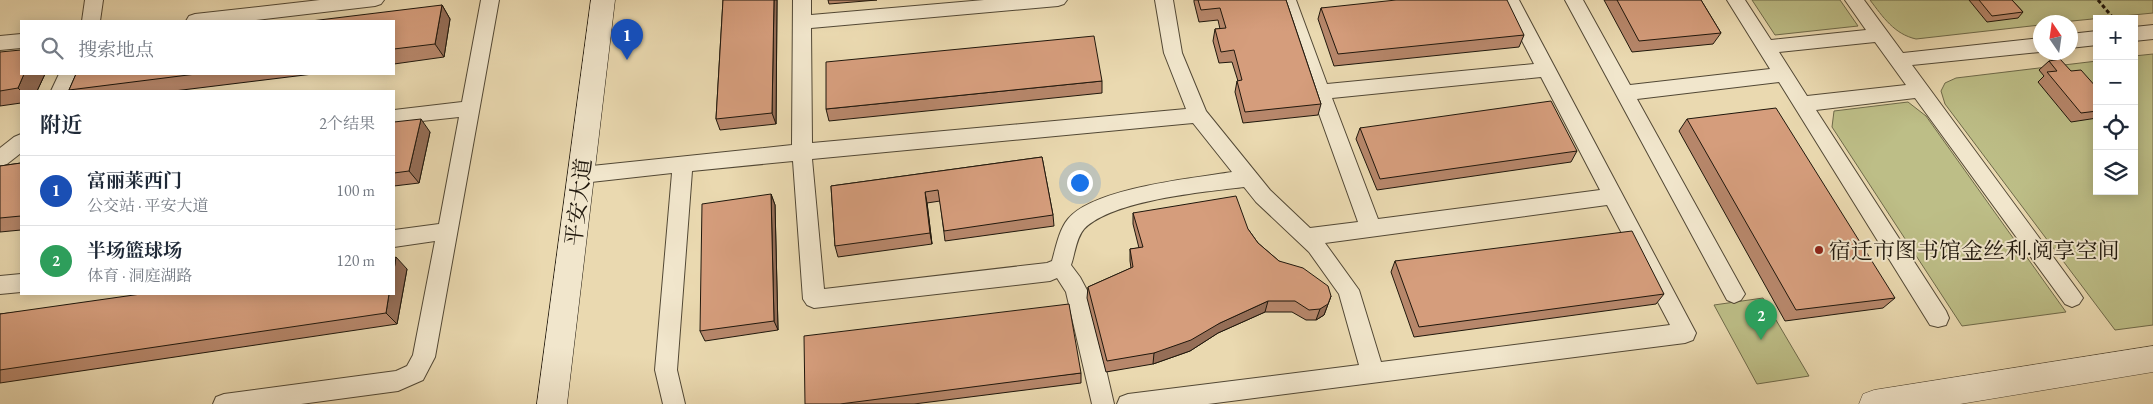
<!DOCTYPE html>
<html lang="zh">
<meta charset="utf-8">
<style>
:root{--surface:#fff;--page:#f6f6f7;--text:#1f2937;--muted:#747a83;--line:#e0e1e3;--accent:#8f2418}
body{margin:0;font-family:"EB Garamond","Noto Serif SC",serif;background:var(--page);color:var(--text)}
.controls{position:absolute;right:15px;top:15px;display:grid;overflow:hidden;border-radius:0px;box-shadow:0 2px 12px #0003}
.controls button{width:45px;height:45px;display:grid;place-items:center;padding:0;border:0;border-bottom:1px solid var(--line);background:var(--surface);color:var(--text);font:25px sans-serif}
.compass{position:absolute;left:2033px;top:15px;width:45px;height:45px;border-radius:50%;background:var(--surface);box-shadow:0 2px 12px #0003;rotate:347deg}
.you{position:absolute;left:1079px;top:182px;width:18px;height:18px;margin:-12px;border:4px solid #fff;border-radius:50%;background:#1a73e8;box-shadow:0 0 0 8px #1a73e833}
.badge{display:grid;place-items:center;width:32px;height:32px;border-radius:50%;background:var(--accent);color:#fff;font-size:16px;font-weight:700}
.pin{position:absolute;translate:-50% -41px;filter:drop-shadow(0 1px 2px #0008)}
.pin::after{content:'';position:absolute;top:26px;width:18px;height:15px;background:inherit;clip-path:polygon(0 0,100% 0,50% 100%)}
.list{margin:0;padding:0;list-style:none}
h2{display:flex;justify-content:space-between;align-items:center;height:65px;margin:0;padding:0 20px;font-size:21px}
h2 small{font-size:16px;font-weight:400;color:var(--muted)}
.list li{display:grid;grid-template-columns:32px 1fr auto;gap:15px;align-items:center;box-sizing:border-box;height:70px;padding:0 20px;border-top:1px solid var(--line)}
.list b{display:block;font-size:19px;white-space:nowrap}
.list p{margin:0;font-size:16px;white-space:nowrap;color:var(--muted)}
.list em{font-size:16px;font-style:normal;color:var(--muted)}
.icon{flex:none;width:28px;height:28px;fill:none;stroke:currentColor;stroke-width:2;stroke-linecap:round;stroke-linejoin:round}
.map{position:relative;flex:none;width:2153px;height:404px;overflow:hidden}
.search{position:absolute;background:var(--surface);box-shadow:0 2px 12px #0003;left:20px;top:20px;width:375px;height:55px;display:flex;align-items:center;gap:12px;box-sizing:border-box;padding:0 18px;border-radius:0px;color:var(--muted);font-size:19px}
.panel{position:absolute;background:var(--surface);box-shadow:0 2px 12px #0003;left:20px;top:90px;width:375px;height:205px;border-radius:0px}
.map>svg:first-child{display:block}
.green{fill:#bdbe87;stroke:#6e6a4a}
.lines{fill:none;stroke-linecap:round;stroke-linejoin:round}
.lane-casing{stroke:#524835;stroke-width:2}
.street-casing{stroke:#524835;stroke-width:1}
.secondary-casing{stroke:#1f170c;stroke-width:1}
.path{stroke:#1f170c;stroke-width:3;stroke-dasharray:4 2.5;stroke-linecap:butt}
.lane{fill:#f1e6cc;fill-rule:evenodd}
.street{fill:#f1e6cc;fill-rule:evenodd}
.secondary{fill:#f1e6cc;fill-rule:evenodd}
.wall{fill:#b7876b;stroke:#1f170c}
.shaded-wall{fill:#956e57;stroke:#1f170c}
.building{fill:#d59d7c;stroke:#1f170c}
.poi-dot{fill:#8f2418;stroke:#f1e6cc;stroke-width:2}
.labels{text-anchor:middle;stroke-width:4;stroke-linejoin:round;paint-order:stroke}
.street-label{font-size:22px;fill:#1f170c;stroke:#f1e6cc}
.poi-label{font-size:22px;fill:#1f170c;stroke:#f1e6cc;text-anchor:start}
</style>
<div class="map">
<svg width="2153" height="404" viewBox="0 0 2153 404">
<rect width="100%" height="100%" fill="#ead9b0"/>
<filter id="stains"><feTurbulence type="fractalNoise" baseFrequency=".004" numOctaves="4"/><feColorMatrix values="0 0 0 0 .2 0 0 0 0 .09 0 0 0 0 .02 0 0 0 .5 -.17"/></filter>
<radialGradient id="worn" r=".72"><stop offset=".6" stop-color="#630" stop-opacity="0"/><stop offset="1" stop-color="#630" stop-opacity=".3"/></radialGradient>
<g class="green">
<polygon points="1752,0 1840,0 1858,26 1775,35"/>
<path d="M1870,0H2153V13L2062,22H2040V25L1916,39C1894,34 1883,17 1870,0Z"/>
<polygon points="2153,54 2153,325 2115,330 1945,104 1941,91 1945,83 1956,78 2097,61 2097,191 2134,191 2134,56"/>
<polygon points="1908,102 1926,116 2066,312 1962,326 1832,127 1834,111"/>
<polygon points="1763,298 1809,376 1757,384 1714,305"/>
</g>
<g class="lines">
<defs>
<g id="lane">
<polygon points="85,0 103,0 100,21 82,21"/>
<polygon points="320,0 384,0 381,4 375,6 248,21 186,21 189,16 195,14"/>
<polygon points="481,0 499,0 435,357 423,380 398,391 301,404 213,404 216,397 224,394 396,371 407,366 413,355 435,241 394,247 394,230 439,224 459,117 394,124 394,110 462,102"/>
<path d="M793,0H811V15L984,0H1067L1064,4L1058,6L811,28L812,143L1186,109L1164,53L1155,0H1173L1182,53L1206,111L1270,190L1310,228L1358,222L1278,0H1296L1327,84L1534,64L1501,0H1519L1696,333L1693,340L1685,343L1208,404H1117L1120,397L1128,394L1359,365L1339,294L1309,252L1256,202L1244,187C1204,192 1112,200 1084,229C1076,238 1075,254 1071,265L1080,277L1088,292L1114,404H1092L1066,292L1057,278L1050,281L814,308L807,305L803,299L793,161L692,171L677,370L685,404H663L655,370L672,173L582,183L575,181L572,175L575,169L582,167L792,145ZM1541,77L1600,190L1378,219L1332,98ZM1193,123L1232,172C1194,178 1093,188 1068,219C1059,230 1056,247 1052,261L1047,263L824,289L812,159ZM1607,205L1670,325L1381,362L1359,290L1325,243Z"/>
<path d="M1565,0H1583L1630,85L1770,69L1727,0H1745L1771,40L1866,30L1845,0H1864L1903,53L2040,38V52L1912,65L2079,292L2083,298L2079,304L2072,307L2065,304L1915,98L1816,110L1946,311L1949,318L1946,325L1938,327L1930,325L1779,82L1637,99L1745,294L1741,300L1734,303L1727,300ZM1875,42L1906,85L1807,96L1779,52Z"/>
<polygon points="2153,25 2153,39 2134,41 2134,27"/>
<polygon points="2097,31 2097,45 2070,48 2070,34"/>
<polygon points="21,34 21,48 0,50 0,36"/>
<polygon points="59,74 77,74 69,91 51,91"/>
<polygon points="21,134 21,153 7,164 0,167 0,148 14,137"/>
<polygon points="21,274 21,292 0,294 0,276"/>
</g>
<polygon id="street" points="2153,346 2153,372 1960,404 1859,404 1863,394 1874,390"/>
<polygon id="secondary" points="591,0 615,0 567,404 537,404"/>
</defs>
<use href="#lane" class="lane-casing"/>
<use href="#street" class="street-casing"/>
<use href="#secondary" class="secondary-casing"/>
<polyline class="path" points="2098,0 2114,19"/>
<use href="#lane" class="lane"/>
<use href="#street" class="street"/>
<use href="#secondary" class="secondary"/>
</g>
<g class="wall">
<polygon points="723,0 777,0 776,124 720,130 716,119"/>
<polygon points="828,0 877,0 829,4"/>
<polygon points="1194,0 1286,0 1321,104 1318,115 1243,123 1235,92 1237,81 1238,81 1232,62 1219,63 1213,41 1215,29 1220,29 1218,20 1199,22 1194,2"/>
<polygon points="1604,0 1701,0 1721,33 1713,44 1632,52"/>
<polygon points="1969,0 2012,0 2023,12 2018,18 1987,22"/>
<polygon points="442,5 450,19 444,57 394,64 394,21"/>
<polygon points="1321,8 1524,35 1519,47 1334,66 1318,19"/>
<polygon points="0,52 45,74 37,91 21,91 21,103 0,106"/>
<polygon points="2049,61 2071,71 2097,88 2097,118 2071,122 2038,82 2044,76 2039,70"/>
<polygon points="76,74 313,74 174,91 71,91 69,90"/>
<polygon points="1102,81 1102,93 829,121 826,109"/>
<polygon points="1687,119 1895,298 1883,308 1785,321 1679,131"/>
<polygon points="394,122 430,132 419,183 394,186"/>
<polygon points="1360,128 1577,151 1571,162 1377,190 1356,139"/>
<polygon points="1042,157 1053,215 1054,226 945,241 940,201 927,203 932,244 838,257 835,246 831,186"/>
<polygon points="21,163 21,230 0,232 0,166"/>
<polygon points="771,194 775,205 778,330 705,341 700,331"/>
<polygon points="1133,213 1248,229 1258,243 1279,261 1331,296 1324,315 1316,320 1306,320 1292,312 1265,312 1218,333 1190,351 1153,364 1106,372 1087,298 1088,287 1131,268 1130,261 1130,249 1139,248 1133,224"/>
<polygon points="1395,261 1664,294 1656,304 1414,337 1391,272"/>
<polygon points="407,269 397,324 0,383 0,314"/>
<polygon points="1081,373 1081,383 914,404 805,404"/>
</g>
<g class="shaded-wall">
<polygon points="774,0 777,0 776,124 772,113"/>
<polygon points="442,5 450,19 444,57 435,44"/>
<polygon points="24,74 45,74 37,91 21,91 18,88"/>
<polygon points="421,119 430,132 419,183 409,171"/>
<polygon points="925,192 927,203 932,244 930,233"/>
<polygon points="771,194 775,205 778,330 774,321"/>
<polygon points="396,257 407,269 397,324 386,313 389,294 394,294 394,270"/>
<polygon points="1331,296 1324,315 1316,320 1320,309"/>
<polygon points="1268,301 1265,312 1218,333 1190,351 1153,364 1154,353"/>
</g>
<g class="building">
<polygon points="723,0 774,0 772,113 716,119"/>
<polygon points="1198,0 1286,0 1321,104 1245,112 1237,81 1242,80 1234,50 1221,52 1215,29 1226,28 1220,8 1201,10"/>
<polygon points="1396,0 1507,0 1524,35 1338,54 1321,8"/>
<polygon points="1617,0 1701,0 1721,33 1639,41"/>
<polygon points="1979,0 2012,0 2023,12 1992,16"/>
<polygon points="442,5 435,44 394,49 394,21 311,21"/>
<polygon points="1094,36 1102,81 826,109 826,62"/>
<polygon points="21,50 21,74 24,74 18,88 0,91 0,52"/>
<polygon points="2060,59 2071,71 2081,70 2097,88 2097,111 2081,113 2047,72 2057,71 2049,61"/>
<polygon points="76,74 196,74 69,90"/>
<polygon points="1551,101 1577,151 1380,179 1360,128"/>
<polygon points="1776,108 1895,298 1796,310 1687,119"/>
<polygon points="421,119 409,171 394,173 394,122"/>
<polygon points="1042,157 1053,215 944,231 938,190 925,192 930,233 835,246 831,186"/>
<polygon points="21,163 21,216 0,218 0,166"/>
<polygon points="771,194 774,321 700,331 702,204"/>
<polygon points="1236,196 1248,229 1258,243 1279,261 1303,268 1328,286 1331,296 1328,304 1320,309 1309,310 1295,301 1268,301 1220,323 1191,340 1154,353 1107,361 1088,287 1133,267 1130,249 1143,247 1133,213"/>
<polygon points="1632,231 1664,294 1419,327 1395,261"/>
<polygon points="396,257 394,270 394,258"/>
<polygon points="141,294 389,294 386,313 0,370 0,314"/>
<polygon points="1069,304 1081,373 840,404 805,404 804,336"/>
</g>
<circle class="poi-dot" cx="1819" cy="250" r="5"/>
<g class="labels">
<g class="street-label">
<text transform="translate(578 202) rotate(-83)" y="8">平安大道</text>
</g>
<g class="poi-label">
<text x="1829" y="258">宿迁市图书馆金丝利·阅享空间</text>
</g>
</g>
<rect width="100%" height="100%" filter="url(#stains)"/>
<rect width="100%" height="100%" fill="url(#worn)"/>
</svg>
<div class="controls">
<button>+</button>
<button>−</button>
<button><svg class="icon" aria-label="locate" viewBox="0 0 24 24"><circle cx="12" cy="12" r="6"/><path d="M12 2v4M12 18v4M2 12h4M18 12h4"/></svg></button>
<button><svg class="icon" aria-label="layers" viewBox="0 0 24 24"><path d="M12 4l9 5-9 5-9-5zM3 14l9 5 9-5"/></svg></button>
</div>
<svg class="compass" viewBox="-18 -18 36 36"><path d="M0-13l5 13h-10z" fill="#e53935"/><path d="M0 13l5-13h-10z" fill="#747a83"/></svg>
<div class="you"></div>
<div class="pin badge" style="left:627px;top:60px;background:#1a4fb4">1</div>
<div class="pin badge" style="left:1761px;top:340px;background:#2e9e5b">2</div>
<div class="search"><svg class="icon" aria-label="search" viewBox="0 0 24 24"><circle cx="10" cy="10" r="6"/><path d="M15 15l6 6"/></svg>搜索地点</div>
<section class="panel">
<h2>附近<small>2个结果</small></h2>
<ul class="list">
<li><span class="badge" style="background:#1a4fb4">1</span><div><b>富丽莱西门</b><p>公交站 · 平安大道</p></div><em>100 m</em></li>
<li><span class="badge" style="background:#2e9e5b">2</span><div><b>半场篮球场</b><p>体育 · 洞庭湖路</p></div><em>120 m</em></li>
</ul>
</section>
</div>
